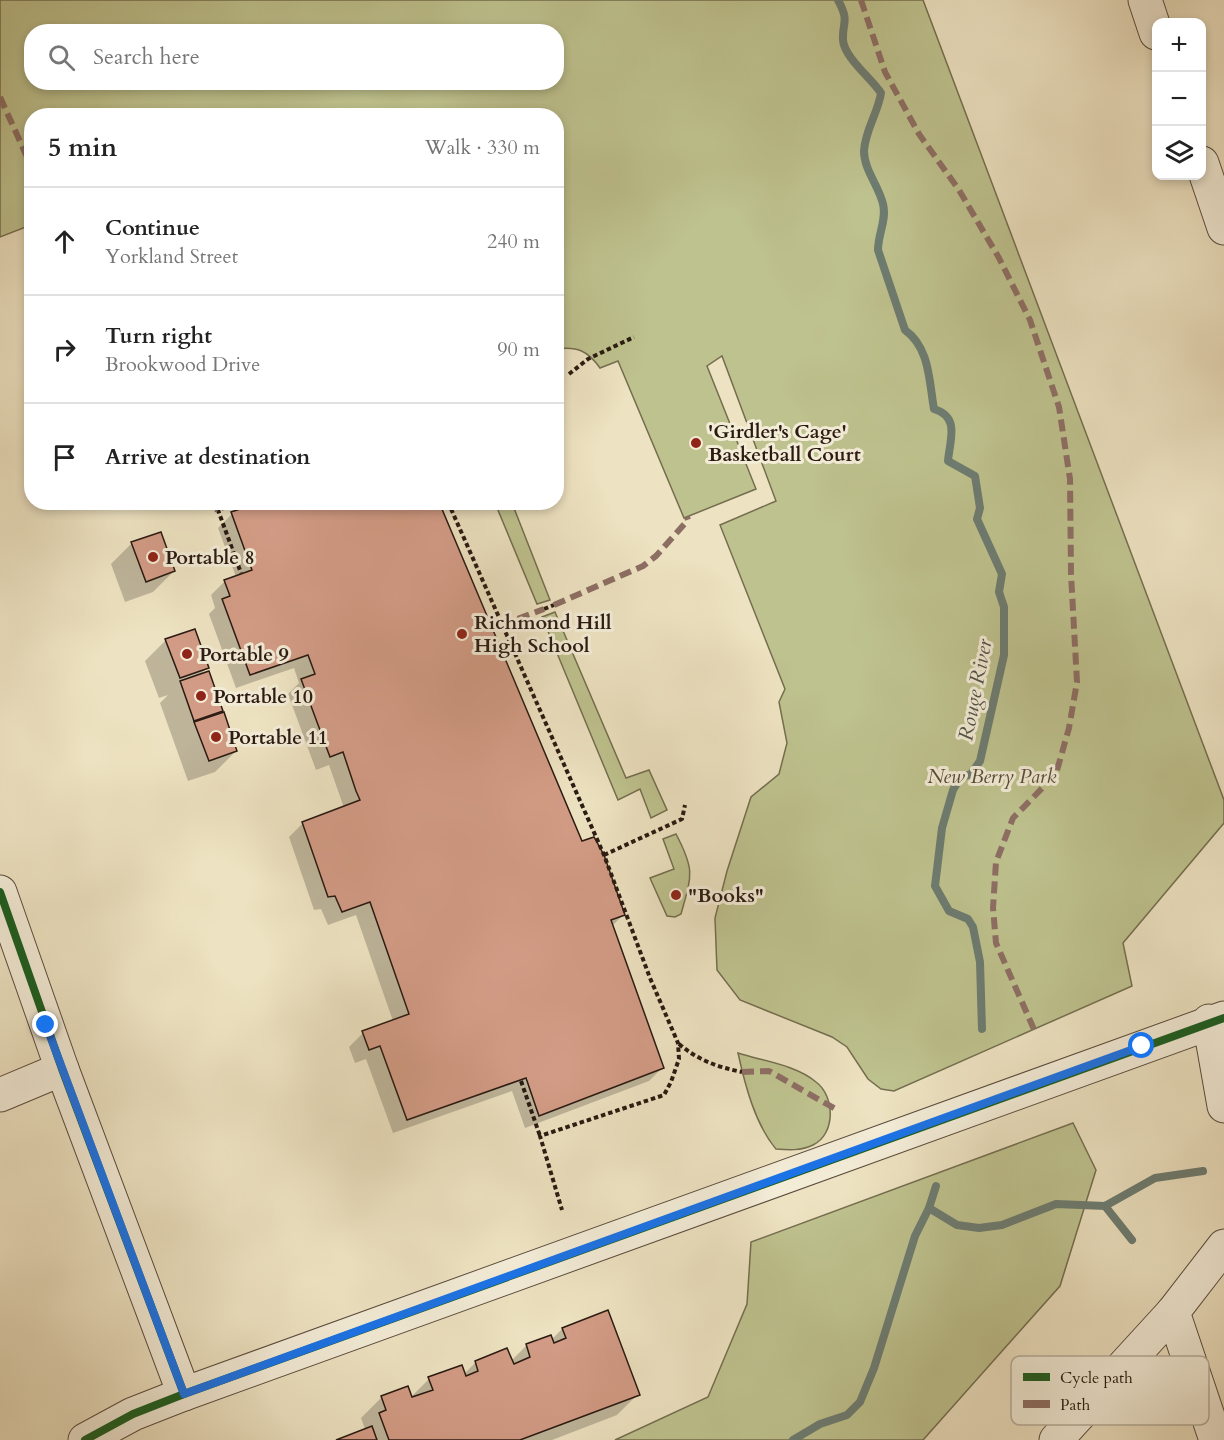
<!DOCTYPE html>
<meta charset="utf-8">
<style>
:root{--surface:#fff;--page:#f2f2f2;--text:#222;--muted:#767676;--line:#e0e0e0}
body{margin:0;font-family:Cardo,serif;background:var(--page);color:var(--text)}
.controls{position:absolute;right:18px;top:18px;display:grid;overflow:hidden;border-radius:12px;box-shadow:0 3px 9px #0003}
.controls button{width:54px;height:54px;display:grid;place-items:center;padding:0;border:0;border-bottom:2px solid var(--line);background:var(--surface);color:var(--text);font:30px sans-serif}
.stop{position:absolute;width:18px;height:18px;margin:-14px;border:4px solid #1a73e8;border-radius:50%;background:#fff}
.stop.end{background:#1a73e8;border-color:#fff;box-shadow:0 2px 6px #0008}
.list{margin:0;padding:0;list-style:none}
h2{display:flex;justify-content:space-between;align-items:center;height:78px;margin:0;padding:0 24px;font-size:26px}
h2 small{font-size:20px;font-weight:400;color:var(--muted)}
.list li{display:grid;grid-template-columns:39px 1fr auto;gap:18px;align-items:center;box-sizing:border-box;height:108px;padding:0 24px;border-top:2px solid var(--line)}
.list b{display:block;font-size:22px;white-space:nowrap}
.list p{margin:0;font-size:20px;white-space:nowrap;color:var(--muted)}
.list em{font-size:20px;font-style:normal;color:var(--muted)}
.icon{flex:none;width:33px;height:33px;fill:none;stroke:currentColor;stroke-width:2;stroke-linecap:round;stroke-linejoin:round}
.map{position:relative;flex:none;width:1224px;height:1440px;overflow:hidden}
.search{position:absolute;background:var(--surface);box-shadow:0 3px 9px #0003;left:24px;top:24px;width:540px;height:66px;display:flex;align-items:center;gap:15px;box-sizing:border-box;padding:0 21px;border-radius:24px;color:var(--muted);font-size:22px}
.panel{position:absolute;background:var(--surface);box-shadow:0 3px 9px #0003;left:24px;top:108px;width:540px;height:402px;border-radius:24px}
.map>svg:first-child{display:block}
.green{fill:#bec28e;stroke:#746e50;stroke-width:1.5;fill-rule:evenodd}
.shadow{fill:#0003}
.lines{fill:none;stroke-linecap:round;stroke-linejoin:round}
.stream{stroke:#6d7c71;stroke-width:8}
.building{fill:#d29b85;stroke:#2a1a12;stroke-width:1.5}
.minor-casing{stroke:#5b4c3e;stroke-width:35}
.path{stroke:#2a1a12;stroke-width:4;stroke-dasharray:4.5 3;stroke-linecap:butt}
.minor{stroke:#f3ecd7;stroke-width:33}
.quiet{stroke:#8d6e63;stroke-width:6;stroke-dasharray:12 6;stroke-linecap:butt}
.cycleway-casing{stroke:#f3ecd7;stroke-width:11}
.cycleway{stroke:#1b5e20;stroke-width:8}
.route{stroke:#1a73e8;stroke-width:8}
.poi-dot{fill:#8f2418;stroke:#f3ecd7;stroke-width:2}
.labels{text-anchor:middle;stroke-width:6;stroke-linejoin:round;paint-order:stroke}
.poi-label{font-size:20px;font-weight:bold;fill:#2a1a12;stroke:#f3ecd7;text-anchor:start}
.park-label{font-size:20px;font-style:italic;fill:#564c37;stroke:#f3ecd7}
.water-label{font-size:21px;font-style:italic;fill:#515349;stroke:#f3ecd7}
.key{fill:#f3ecd7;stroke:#b7ad9c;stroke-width:1.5}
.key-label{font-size:16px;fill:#2a1a12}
</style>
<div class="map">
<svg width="1224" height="1440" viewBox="0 0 1224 1440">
<rect width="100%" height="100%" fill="#ede2c1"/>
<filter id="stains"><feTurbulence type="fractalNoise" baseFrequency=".00333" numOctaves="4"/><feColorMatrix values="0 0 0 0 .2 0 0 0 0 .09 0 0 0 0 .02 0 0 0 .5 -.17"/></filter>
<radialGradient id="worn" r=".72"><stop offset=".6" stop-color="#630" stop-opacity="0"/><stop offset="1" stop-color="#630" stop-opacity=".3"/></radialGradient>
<g class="green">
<path d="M0,0H923L1224,800V823L1123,943L1132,986L894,1091L881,1089L868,1079L847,1047L832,1037L740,1000L717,970L715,918L727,871L751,797L779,774L787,743L779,702L785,689L720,525L776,501L722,356L707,366L756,489L684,518L618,361L600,368C588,351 577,346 557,349L556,116H32L31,225L0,237ZM32,32H556V82H32Z"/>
<polygon points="495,503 512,503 550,600 537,604"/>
<polygon points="555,612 626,778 649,770 667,810 651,818 640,789 618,800 542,617"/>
<path d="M676,834C695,870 692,875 681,914L675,917L667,916L650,878L674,869L663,839Z"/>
<path d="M738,1053C763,1061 796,1065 816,1082C835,1096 836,1134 813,1145C801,1151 788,1150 776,1149C755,1124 745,1085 738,1053Z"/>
<polygon points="1073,1123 1096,1170 1060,1286 923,1440 615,1440 708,1397 747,1304 751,1242"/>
</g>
<g class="shadow">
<polygon points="232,514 581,843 623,915 612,926 663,1067 649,1081 525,1128 512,1091 393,1133 366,1059 355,1063 349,1047 363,1033 393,1021 356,915 328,925 321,909 314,910 289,837 303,823 344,808 343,805 329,765 316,770 288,694 299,683 294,668 236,688 209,614 215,608 211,595 225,581 236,577 218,528"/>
<polygon points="132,543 174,571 153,592 125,602 111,564"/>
<polygon points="166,640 207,668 199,676 208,673 236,751 215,772 188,781 160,703 168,695 159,698 145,661"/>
<polygon points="607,1312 638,1394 617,1415 552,1440 340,1440 365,1429 361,1418 382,1397 411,1397 429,1379 464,1374 476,1362 511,1361 527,1345 551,1340 562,1329"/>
</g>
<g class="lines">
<g class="stream">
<path d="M838,0C850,22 842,22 843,40C844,57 871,78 881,93C878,113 865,130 864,151C864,170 879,186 883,204C887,219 878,234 878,250L905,330C930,348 929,381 934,409C960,417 950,439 948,461L975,476L980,508L977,519L1002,574L999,592L1004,607V655L980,761L971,774L960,778L953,790L942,828L935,886L949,911L968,919L973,927L980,962L982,1029"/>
<polyline points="1105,1206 1132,1240"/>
<polyline points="929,1208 957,1225 979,1228 1002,1225 1056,1204 1105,1206 1155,1178 1203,1171"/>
<polyline points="793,1440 820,1424 847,1415 860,1402 874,1368 915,1236 929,1208 936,1186"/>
</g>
</g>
<g class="building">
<polygon points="261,502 439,502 582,841 594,837 604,855 625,915 611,920 664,1068 539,1116 526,1078 407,1120 380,1046 369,1050 362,1031 409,1014 370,902 342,912 335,896 328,897 302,822 360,800 356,791 343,752 330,757 301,679 315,674 308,655 250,675 222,599 230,596 224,580 252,570 231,512"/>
<polygon points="161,532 175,571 146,582 131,542"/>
<polygon points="195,629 209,668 180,678 165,639"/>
<polygon points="209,671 223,711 194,721 180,681"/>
<polygon points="224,712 237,751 209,761 194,722"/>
<polygon points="608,1310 640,1395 520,1440 389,1440 379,1413 386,1410 381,1396 408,1386 412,1397 433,1390 428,1377 462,1365 466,1376 478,1371 475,1361 507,1348 514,1364 530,1357 526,1344 551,1335 554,1343 566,1338 562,1328"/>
<polygon points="372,1426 377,1440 336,1440"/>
</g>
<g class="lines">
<defs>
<g id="minor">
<polyline points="1145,0 1156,33"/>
<polyline points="1202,163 1224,228"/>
<polyline points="0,892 62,1069 184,1394"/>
<polyline points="1209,1021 1224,1106"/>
<polyline points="0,1095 62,1069"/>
<polyline points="85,1440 133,1414 184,1394 1224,1018"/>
<polyline points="1056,1440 1173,1312"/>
<polyline points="1216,1440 1173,1312 1224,1246"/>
</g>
</defs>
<use href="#minor" class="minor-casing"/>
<g class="path">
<polyline points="569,374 588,359 634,337"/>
<polyline points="240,502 218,510 241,573"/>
<polyline points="448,502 604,855 650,978 678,1043 679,1059 671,1082 664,1095 540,1136 562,1210"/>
<polyline points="544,609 554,605"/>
<polyline points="494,629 501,625"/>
<polyline points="604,855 682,819 685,805"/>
<path d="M679,1044C698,1060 717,1067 742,1072"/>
<polyline points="521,1081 540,1136"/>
</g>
<use href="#minor" class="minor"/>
<g class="quiet">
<polyline points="861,0 885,72 919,134 959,190 999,258 1030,320 1059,407 1070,479 1071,574 1077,682 1069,728 1056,774 1013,818 996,862 993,908 996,943 1036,1034"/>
<polyline points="0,97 32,168"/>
<polyline points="199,502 218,510"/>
<polyline points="554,605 643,566 656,556 688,520 687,517"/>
<polyline points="501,625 544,609"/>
<polyline points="742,1072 769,1071 839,1111"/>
</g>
<defs>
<g id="cycleway">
<polyline points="0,892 62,1069 184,1394"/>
<polyline points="85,1440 133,1414 184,1394 1224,1018"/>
</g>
</defs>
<use href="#cycleway" class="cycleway-casing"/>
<use href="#cycleway" class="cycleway"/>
</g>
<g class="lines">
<polyline class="route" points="46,1025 184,1394 1142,1046"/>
</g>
<g class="poi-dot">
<circle cx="696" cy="443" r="6"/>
<circle cx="153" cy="557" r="6"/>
<circle cx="462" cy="634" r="6"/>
<circle cx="187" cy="654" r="6"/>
<circle cx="201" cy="696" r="6"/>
<circle cx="216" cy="737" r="6"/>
<circle cx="676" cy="895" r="6"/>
</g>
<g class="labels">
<g class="poi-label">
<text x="708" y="438">'Girdler's Cage'<tspan x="708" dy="23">Basketball Court</tspan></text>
<text x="165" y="564">Portable 8</text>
<text x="474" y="629">Richmond Hill<tspan x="474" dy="23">High School</tspan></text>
<text x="199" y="661">Portable 9</text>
<text x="213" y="703">Portable 10</text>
<text x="228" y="744">Portable 11</text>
<text x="688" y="902">"Books"</text>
</g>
<g class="park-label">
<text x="992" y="783">New Berry Park</text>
</g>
<g class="water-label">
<text transform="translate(975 690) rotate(-79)" y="7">Rouge River</text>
</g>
</g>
<rect x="1011" y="1356" width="198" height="69" rx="9" class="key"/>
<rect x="1023" y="1373" width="27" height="8" fill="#1b5e20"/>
<rect x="1023" y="1400" width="27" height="8" fill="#8d6e63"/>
<g class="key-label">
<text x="1060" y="1383">Cycle path</text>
<text x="1060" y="1410">Path</text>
</g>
<rect width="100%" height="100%" filter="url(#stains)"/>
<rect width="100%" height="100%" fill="url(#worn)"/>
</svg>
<div class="controls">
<button>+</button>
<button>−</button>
<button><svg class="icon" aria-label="layers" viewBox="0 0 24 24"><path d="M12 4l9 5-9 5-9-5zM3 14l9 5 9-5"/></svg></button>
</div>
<div class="stop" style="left:1142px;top:1046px"></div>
<div class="stop end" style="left:46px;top:1025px"></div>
<div class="search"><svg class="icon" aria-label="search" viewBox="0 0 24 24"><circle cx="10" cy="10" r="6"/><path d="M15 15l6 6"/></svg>Search here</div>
<section class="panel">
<h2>5 min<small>Walk · 330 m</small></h2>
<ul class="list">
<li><svg class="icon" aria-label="ahead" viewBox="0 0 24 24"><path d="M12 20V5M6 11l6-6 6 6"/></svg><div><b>Continue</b><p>Yorkland Street</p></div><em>240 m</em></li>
<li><svg class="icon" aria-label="right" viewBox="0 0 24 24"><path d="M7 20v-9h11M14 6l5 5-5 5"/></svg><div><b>Turn right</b><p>Brookwood Drive</p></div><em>90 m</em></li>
<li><svg class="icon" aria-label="arrive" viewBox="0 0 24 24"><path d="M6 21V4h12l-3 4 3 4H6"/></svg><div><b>Arrive at destination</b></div></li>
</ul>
</section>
</div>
